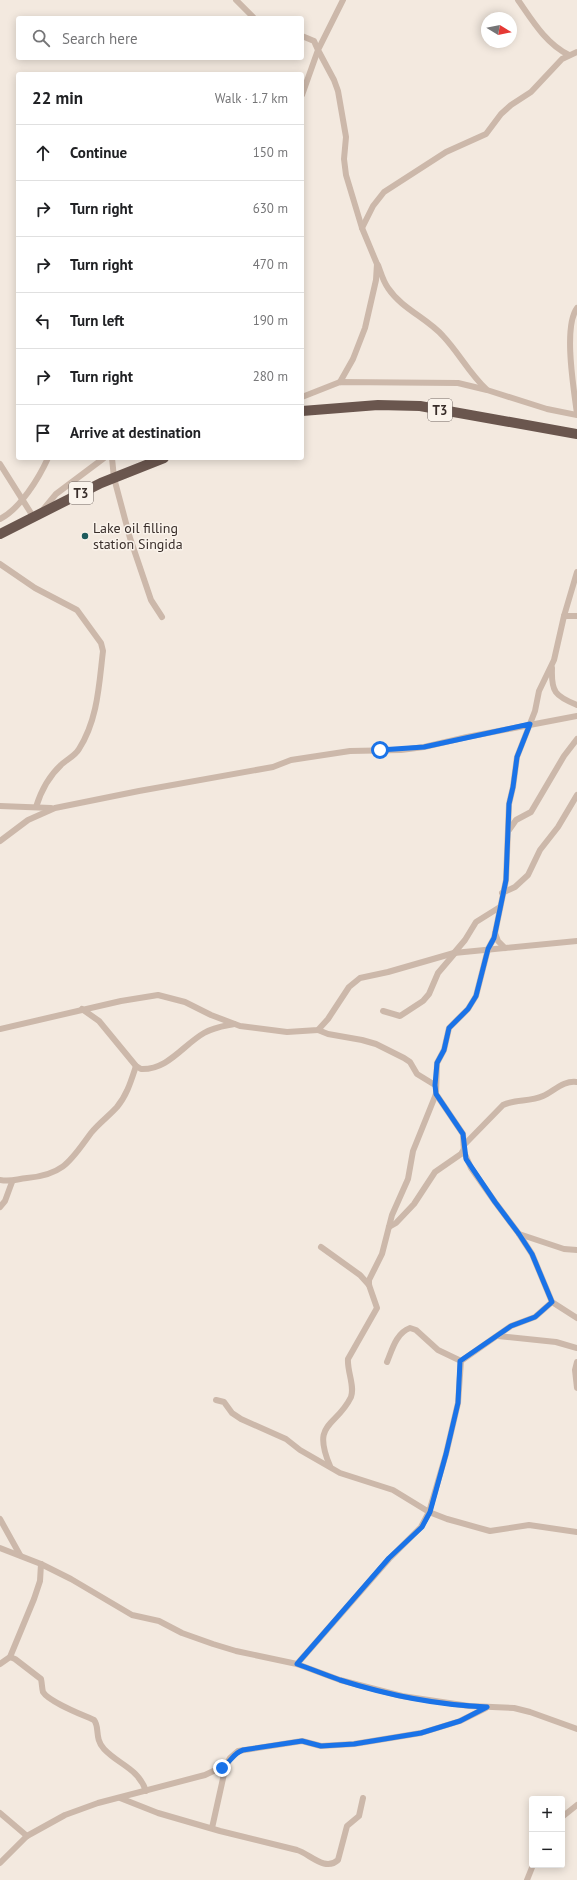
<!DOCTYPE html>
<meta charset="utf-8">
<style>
:root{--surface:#fff;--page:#f2f2f2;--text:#202124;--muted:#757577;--line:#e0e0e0}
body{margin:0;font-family:"PT Sans",sans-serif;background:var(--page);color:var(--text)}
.controls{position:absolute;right:12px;bottom:12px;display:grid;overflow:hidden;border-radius:4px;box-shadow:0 2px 10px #0003}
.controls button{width:36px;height:36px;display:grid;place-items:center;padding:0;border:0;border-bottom:1px solid var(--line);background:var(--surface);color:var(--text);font:20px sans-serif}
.compass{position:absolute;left:481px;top:12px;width:36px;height:36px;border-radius:50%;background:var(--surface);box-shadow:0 2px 10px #0003;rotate:100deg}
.stop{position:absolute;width:12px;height:12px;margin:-9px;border:3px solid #1a73e8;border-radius:50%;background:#fff}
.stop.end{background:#1a73e8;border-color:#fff;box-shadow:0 1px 4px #0008}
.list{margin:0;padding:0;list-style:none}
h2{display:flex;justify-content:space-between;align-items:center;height:52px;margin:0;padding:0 16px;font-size:17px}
h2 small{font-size:13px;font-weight:400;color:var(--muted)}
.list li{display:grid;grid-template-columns:26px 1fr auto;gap:12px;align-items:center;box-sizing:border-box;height:56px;padding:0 16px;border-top:1px solid var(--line)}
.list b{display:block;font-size:15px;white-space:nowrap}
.list em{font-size:13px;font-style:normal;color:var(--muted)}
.icon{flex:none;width:22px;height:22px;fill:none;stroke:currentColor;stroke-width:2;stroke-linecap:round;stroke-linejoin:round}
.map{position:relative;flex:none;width:577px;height:1880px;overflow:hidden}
.search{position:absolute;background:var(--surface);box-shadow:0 2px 10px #0003;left:16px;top:16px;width:288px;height:44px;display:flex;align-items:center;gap:10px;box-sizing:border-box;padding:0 14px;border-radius:4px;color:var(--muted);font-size:15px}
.panel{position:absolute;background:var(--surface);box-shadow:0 2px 10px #0003;left:16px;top:72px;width:288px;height:388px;border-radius:4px}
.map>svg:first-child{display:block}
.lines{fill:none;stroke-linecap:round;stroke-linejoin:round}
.minor{stroke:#ccb8aa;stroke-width:6}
.trunk{stroke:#6a564e;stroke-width:10}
.route{stroke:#1a73e8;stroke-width:5}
.poi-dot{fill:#1e5b5c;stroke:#faf3eb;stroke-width:1.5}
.labels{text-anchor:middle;stroke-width:3;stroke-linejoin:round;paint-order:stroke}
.shield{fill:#faf3eb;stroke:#736964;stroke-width:1}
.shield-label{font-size:13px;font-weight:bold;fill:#392e2a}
.poi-label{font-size:14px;fill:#392e2a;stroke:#faf3eb;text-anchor:start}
</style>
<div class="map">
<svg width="577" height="1880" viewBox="0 0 577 1880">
<rect width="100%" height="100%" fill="#f3e9df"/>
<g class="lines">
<g class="minor">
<polyline points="236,0 254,18"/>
<path d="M518,0C532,20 546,44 569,55"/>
<polyline points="302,36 314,41 318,50 302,95"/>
<polyline points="362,228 373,206 384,192 446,152 486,134 501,114 511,105 531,92 562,59 577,52"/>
<path d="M378,265C381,273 383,281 388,288C402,309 427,318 443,336C459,353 469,373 486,389"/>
<path d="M577,308C563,327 574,390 577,414"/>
<polyline points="340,382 353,359 365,328 376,280 377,264 362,228 346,175 344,159 346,137 338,91 334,80 318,50 343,0"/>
<polyline points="302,397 340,382 458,383 487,390 547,409 577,415"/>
<polyline points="112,458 114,478 130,538 151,600 162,617"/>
<polyline points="0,464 34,518"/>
<polyline points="42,511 56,494 104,458"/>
<path d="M0,519C20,509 39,478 48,458"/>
<path d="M0,564L35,588L77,610L101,643L103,651C99,684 98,719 79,749C75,756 66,760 61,765C48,777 41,791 36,807"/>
<polyline points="564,616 577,616"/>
<path d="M552,668C551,692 555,696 577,705"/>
<polyline points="0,806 51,808"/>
<polyline points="509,830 516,820 531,812 564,756 577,739"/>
<polyline points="0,841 28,820 55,808 139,791 273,767 291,760 350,751 401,750 424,747 467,737 577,716"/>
<polyline points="502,893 515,887 528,875 540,850 558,827 577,795"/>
<polyline points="495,933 498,941 505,948"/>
<polyline points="454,953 465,940 476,922 500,907"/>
<path d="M82,1009L99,1021L136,1066L141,1069C168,1070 183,1045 204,1033C214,1027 224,1026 234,1024"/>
<polyline points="383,1011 400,1016 423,1001 429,994 438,973 455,953"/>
<polyline points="0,1029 121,1001 158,995 185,1002 211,1015 240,1026 287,1032 318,1030 328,1019 349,987 360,978 388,972 454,953 577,941"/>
<polyline points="318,1030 328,1034 362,1040 376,1044 404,1058 410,1062 417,1074 435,1085"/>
<polyline points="436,1094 463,1134 464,1152 471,1168 495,1202 519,1234 532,1254 552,1302 577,1318"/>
<path d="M464,1145L503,1105C515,1099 530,1102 543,1096C554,1091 564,1080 577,1082"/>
<path d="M0,1180C12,1182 16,1179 27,1178C64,1175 71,1160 91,1133C99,1123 109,1116 117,1107C127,1095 131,1081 136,1066"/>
<polyline points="0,1207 5,1201 12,1182"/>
<polyline points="389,1227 396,1223 414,1204 435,1172 461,1154 464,1149"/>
<polyline points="519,1234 564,1249 577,1250"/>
<polyline points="321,1247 360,1275 369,1285"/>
<polyline points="498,1336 556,1342 577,1348"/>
<polyline points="461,1361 511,1326 535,1317 552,1302"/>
<path d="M387,1362C392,1350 396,1333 410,1328L416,1330L438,1350L461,1361"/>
<polyline points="577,1362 575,1370 577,1388"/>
<polyline points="216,1400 224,1402 232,1413 241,1419 286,1439 300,1450 340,1473 393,1490 429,1512 447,1519 490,1531 529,1525 577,1532"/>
<path d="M330,1466C311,1421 336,1428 351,1397C355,1386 347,1371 348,1359L377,1308L369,1285V1280L382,1254L392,1215L408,1179L413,1151L436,1094L437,1063L444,1050L449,1028L468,1009L476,996L488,949L494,938L506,880L509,804L513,787L517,757L535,711L539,691L554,660L564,616L577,572"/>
<polyline points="0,1519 20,1555"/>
<polyline points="0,1548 41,1564 71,1579 132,1615 159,1621 182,1633 213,1644 236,1651 297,1664 340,1680 402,1696 469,1706 514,1708 530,1712 577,1729"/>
<path d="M10,1657L15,1659L41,1679C42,1683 42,1689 43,1692C49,1702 83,1715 94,1720C100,1727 94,1738 104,1749C119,1765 138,1768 146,1791"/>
<polyline points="0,1664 10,1657 34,1599 40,1581 41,1564"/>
<polyline points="297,1664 389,1559 421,1527 429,1512 446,1454 458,1403 461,1361"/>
<path d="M120,1798L158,1813L220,1831L297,1850C310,1854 325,1872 338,1860L347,1826L359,1816L363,1798"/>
<polyline points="0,1813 27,1836"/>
<polyline points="562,1817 577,1805"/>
<polyline points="212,1828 226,1765"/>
<polyline points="0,1863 27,1836 65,1815 98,1803 205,1775 226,1765 230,1758 238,1751 302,1741 321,1746 354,1744 421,1733 460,1721 486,1708"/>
<polyline points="527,1880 533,1865"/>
</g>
<g class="trunk">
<polyline points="302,411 378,405 420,406 577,434"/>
<polyline points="0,534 101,483 164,458"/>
</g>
</g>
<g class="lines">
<path class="route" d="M222,1768C230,1763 233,1753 243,1750L302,1741L321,1746L354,1744L421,1733L460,1721L487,1707C438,1705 387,1695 340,1680C326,1675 311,1669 297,1664L389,1558L422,1527L430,1512L446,1454L458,1403L460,1361L511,1326L535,1317L552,1302L532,1254L519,1234L495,1202L466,1159L463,1134L436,1094L435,1085L437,1063L444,1050L449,1028L468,1009L476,996L488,949L494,938L506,880L509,804L513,787L517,757L530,724L424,747L380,750"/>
</g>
<circle class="poi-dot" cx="85" cy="536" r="4"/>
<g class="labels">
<g class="shield">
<rect x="428" y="399" width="24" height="22" rx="3"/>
<rect x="69" y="482" width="24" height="22" rx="3"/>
</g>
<g class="shield-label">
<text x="440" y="415">T3</text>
<text x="81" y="498">T3</text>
</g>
<g class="poi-label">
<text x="93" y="533">Lake oil filling<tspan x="93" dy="16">station Singida</tspan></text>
</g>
</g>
</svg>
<div class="controls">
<button>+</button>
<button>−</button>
</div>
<svg class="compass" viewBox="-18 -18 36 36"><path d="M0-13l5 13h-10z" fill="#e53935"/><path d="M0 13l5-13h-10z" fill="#757577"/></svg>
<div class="stop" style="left:380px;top:750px"></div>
<div class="stop end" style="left:222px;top:1768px"></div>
<div class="search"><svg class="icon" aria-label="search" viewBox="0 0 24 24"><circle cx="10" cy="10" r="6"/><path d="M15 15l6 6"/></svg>Search here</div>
<section class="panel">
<h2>22 min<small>Walk · 1.7 km</small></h2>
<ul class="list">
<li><svg class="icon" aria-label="ahead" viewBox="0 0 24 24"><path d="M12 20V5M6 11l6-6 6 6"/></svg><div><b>Continue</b></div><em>150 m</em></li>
<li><svg class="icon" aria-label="right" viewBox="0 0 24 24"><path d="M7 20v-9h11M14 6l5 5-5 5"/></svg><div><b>Turn right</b></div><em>630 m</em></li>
<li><svg class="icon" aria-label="right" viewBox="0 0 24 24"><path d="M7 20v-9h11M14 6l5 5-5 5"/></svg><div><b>Turn right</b></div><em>470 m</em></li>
<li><svg class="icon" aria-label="left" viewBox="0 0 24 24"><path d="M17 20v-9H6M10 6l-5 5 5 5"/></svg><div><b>Turn left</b></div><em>190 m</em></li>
<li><svg class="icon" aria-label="right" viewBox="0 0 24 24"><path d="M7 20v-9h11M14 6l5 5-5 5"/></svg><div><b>Turn right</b></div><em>280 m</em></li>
<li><svg class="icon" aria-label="arrive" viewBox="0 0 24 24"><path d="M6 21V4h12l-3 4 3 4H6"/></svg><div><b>Arrive at destination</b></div></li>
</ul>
</section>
</div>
